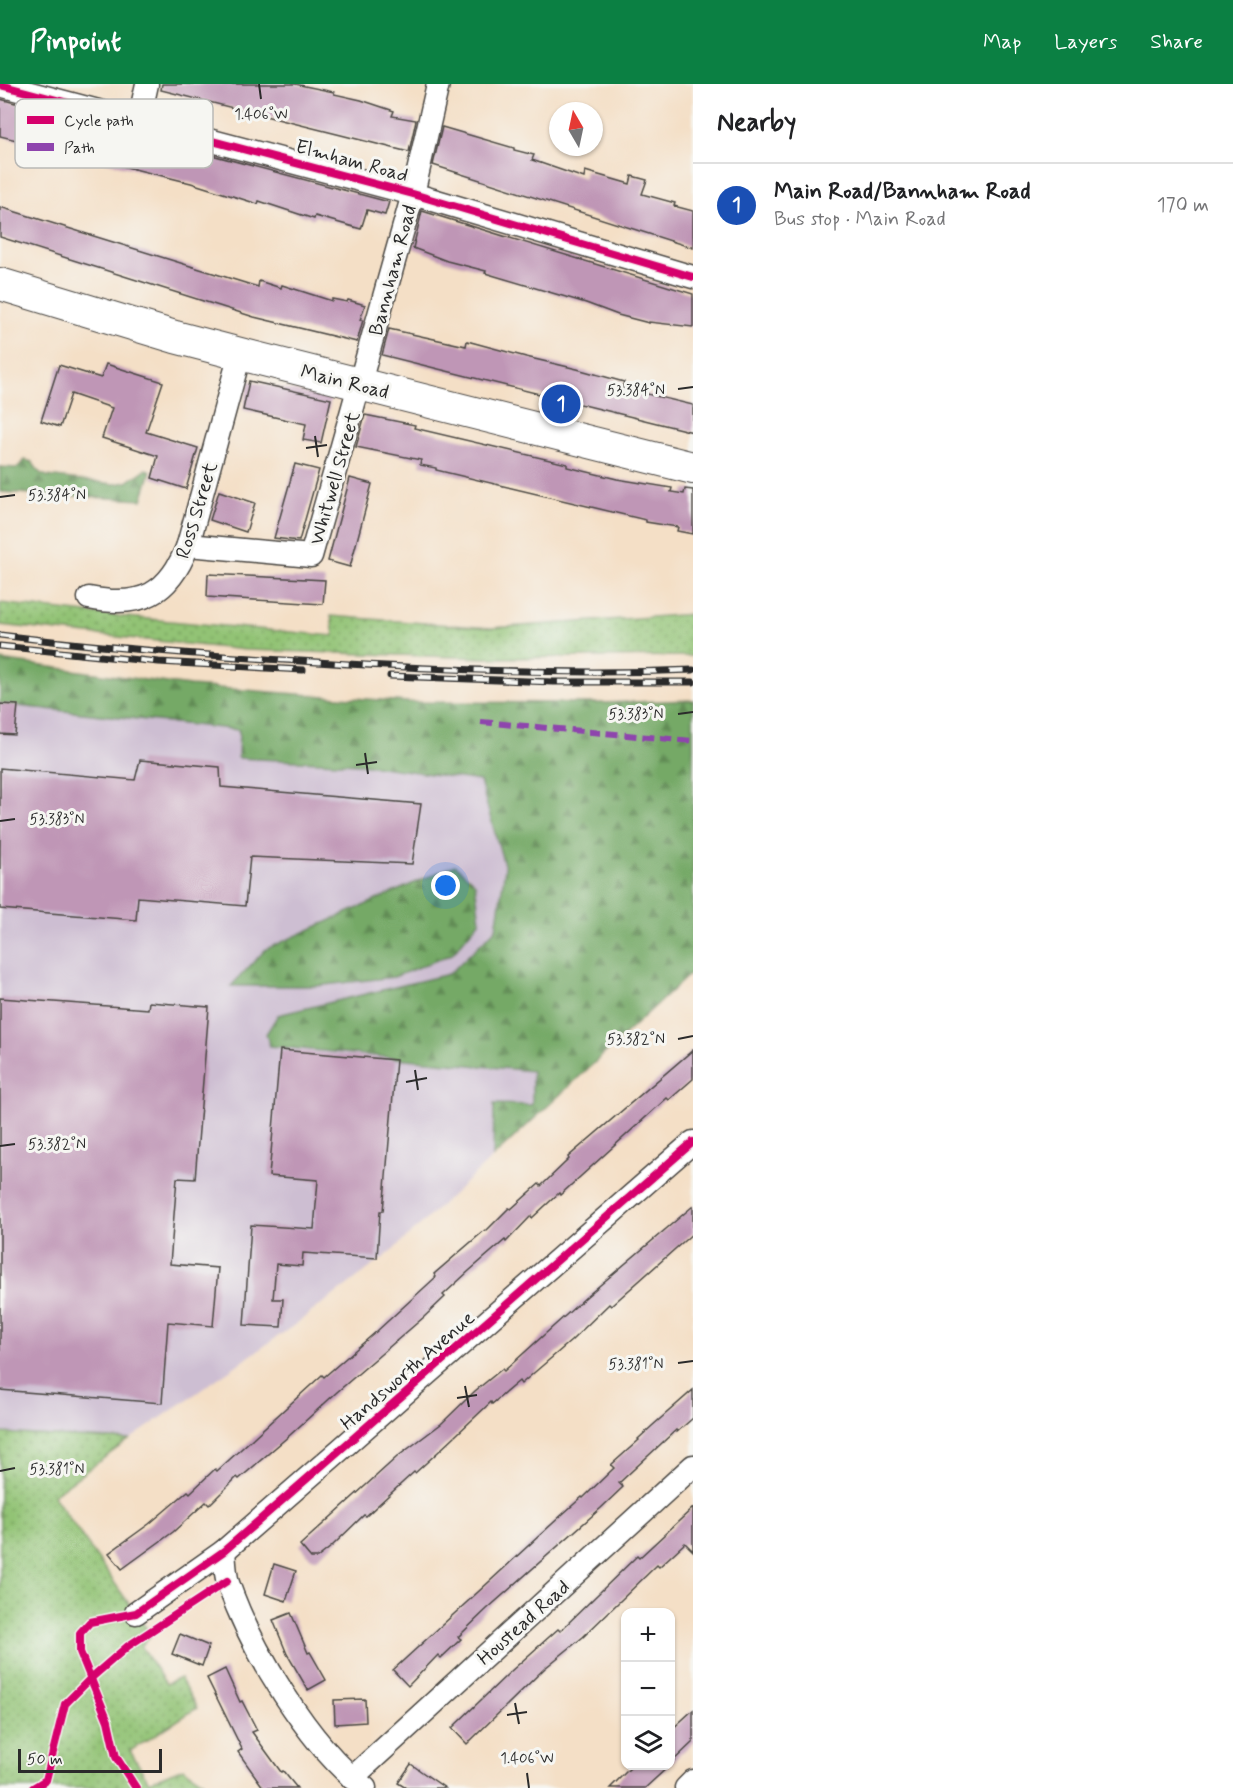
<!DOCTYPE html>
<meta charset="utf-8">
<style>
:root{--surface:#fff;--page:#f6f6f6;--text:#202124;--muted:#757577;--line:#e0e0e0;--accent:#0b8043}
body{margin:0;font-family:Mynerve,sans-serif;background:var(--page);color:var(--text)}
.controls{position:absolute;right:18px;bottom:18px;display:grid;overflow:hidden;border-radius:12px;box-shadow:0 2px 4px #0004}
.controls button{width:54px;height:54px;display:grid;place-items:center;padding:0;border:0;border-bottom:2px solid var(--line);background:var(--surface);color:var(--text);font:30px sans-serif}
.compass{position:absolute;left:549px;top:18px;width:54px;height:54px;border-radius:50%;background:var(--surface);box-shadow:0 2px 4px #0004;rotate:351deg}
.scale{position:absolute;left:18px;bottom:15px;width:144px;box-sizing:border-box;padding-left:6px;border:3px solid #2b2b2b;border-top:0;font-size:16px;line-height:21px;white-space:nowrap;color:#2b2b2b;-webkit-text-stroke:4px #f6f6f2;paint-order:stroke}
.you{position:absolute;left:446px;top:802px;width:21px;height:21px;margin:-15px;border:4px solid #fff;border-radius:50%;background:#1a73e8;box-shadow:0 0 0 9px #1a73e833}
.badge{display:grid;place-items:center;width:39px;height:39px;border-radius:50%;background:var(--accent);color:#fff;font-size:20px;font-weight:700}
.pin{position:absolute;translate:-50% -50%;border:3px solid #fff;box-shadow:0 2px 6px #0006}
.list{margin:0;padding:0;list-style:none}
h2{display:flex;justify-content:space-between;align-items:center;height:78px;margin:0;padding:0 24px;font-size:26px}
h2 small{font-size:20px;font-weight:400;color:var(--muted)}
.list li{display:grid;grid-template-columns:39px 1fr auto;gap:18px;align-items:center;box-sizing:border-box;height:84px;padding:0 24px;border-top:2px solid var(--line)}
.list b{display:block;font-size:22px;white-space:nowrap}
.list p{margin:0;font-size:20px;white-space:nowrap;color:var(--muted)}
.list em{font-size:20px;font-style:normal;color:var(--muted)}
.icon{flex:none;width:33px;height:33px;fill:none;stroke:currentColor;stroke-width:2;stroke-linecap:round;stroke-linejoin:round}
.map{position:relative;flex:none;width:693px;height:1704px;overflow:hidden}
header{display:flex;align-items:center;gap:36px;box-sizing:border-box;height:84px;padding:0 30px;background:var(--accent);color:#fff}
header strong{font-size:28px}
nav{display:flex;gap:33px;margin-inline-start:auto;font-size:21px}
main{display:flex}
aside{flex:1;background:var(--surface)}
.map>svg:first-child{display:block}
.industrial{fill:#cdbed2}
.grass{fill:url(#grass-dots);stroke:#5e7750;stroke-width:1.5}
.forest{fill:url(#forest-firs);stroke:#506a48;stroke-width:1.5}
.building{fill:#bf96b6}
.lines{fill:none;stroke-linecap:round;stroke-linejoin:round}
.street-casing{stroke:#494642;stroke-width:25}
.secondary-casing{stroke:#494642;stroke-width:34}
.street{stroke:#fff;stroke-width:22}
.secondary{stroke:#fff;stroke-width:32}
.rail-casing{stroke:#2b2b2b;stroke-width:7}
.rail{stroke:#f6f6f2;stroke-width:4.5;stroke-dasharray:14;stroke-linecap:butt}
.quiet{stroke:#8e44ad;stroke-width:6;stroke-dasharray:12 6;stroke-linecap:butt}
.cycleway-casing{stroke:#f6f6f2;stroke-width:11}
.cycleway{stroke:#d6006c;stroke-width:8}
.ticks{fill:none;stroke:#2b2b2b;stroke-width:2}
.labels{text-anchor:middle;stroke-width:6;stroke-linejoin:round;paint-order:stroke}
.street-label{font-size:20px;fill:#2b2b2b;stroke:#f6f6f2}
.key{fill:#f6f6f2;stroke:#b9b9b6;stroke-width:1.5}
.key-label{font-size:16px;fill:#2b2b2b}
.ticks-label{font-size:15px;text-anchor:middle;fill:#2b2b2b;stroke:#f6f6f2;stroke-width:6;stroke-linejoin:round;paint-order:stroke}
</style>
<header>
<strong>Pinpoint</strong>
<nav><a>Map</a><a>Layers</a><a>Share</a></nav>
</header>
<main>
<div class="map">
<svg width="693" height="1704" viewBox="0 0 693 1704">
<defs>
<pattern id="grass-dots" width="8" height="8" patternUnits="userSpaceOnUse" patternTransform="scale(1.5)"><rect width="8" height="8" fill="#92c374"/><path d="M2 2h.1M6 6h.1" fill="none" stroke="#779f5f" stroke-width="1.8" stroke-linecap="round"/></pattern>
<pattern id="forest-firs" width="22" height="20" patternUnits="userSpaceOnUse" patternTransform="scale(1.5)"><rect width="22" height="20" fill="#75a966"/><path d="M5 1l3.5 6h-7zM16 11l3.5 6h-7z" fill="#608a54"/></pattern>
</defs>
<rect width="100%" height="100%" fill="#f6f6f2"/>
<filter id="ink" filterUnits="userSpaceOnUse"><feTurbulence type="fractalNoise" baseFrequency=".0167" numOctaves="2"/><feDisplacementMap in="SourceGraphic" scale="12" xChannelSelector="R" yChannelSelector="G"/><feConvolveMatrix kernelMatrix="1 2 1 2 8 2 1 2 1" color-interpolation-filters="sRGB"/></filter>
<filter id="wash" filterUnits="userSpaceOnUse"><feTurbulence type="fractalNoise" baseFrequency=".008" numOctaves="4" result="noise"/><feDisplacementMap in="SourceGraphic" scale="24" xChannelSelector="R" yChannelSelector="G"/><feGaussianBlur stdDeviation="1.35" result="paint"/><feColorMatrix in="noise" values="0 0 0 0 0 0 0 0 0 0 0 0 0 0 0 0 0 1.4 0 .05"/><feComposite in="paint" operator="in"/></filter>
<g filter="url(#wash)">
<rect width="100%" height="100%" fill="#f4dfc6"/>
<polygon class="industrial" points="0,608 693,671 693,887 391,1168 293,1242 129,1356 0,1349"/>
<g class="grass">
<polygon points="0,519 105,531 334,552 331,532 491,544 693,530 693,572 487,574 245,566 0,541"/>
<polygon points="0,1349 129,1356 53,1411 151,1551 141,1562 166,1600 180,1594 197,1624 130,1667 149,1698 183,1684 203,1697 208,1704 0,1704"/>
</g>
<g class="forest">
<polygon points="25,376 32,378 40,389 47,392 114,400 127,398 146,385 151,387 142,416 0,408 0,383 17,384"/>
<polygon points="0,576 190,602 408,618 602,619 693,616 693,887 493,1073 494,1020 532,1021 532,987 270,962 266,950 278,931 449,890 496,845 505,784 480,697 360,680 238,674 239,646 0,620"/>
<polygon points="455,781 475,799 480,837 452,870 394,893 316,902 231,902 266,865"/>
</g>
<g id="blocks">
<g class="building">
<polygon points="162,0 295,0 334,8 334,10 361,16 394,27 392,32 416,36 409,68 161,6"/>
<polygon points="0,15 389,118 385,131 367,126 361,145 315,132 314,135 259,117 258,120 191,99 0,52"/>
<polygon points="442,43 514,64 514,66 534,71 532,76 584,94 585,87 630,100 632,92 647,96 642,110 675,119 674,122 693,127 693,164 433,81"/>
<polygon points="0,123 258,203 259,197 281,204 282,201 332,217 332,215 347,218 348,216 365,221 360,236 363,236 357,258 254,233 0,153"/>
<polygon points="422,127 693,210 693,243 649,238 649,239 618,231 586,219 485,189 486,187 447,177 413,164"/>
<polygon points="389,245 466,262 467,257 526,273 577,285 624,298 622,304 693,321 693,348 382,271"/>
<polygon points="106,280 163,298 146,348 198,364 186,405 152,394 158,372 102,354 112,324 71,310 60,343 41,337 59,281 101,294"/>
<polygon points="249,297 331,315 321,359 303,356 306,340 243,326"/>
<polygon points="365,331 415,341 414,344 567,380 567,383 617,395 672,404 671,408 684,410 685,405 693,406 693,450 677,447 678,443 646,438 646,436 436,386 436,384 420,381 421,376 356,363"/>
<polygon points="295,380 319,386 299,457 274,454"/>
<polygon points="350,394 372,400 350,483 328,477"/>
<polygon points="219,407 255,419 246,448 210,436"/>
<polygon points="208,490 325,496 323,520 207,513"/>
<polygon points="0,620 18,621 15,651 0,650"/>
<polygon points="140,676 220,683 221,703 421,720 412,780 250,773 245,822 138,813 136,836 0,825 0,684 135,696"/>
<polygon points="0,914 148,925 149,918 209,923 195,1095 177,1094 170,1180 218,1184 213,1242 168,1238 162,1319 0,1306"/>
<polygon points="280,966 396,976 383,1127 380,1127 377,1174 303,1169 302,1182 276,1180 273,1215 283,1215 281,1243 244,1241 251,1141 314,1145 318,1096 269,1092"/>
<polygon points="693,966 693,995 669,1016 667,1014 560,1111 559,1109 532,1134 531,1132 506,1158 505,1156 469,1187 443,1211 445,1213 424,1233 337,1308 290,1351 239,1395 237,1393 209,1421 206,1418 173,1448 122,1485 109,1469 149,1440 188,1407 190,1409 215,1385 217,1387 322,1291 324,1293 377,1247 436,1193 434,1190 485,1146 486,1147 509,1124 511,1125 539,1100 541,1102 569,1075 568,1073"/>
<polygon points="693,1122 693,1149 611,1222 609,1220 571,1257 521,1300 519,1297 492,1320 491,1318 437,1369 415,1389 414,1388 366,1432 364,1431 331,1463 317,1474 311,1474 300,1461 397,1373 441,1340 475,1307 502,1285 504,1287 586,1213"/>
<polygon points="693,1306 693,1334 677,1348 676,1346 619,1399 623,1403 601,1424 487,1525 458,1553 461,1555 441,1574 438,1571 408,1602 393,1586 564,1429 582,1413 583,1414 614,1384 611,1381 639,1356 638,1355 652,1342"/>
<polygon points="693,1424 693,1467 685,1459 659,1483 657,1481 583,1553 545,1584 467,1660 452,1644 510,1588 558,1545 560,1547 637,1472 639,1474"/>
<polygon points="274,1480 296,1487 286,1517 265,1510"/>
<polygon points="291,1529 308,1569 310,1568 326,1596 308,1606 287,1570 273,1536"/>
<polygon points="180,1550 209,1562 202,1582 172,1570"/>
<polygon points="225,1585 240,1618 242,1617 257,1646 252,1648 281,1688 283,1687 297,1704 261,1704 263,1703 238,1668 242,1665 207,1594"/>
<polygon points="365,1615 366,1638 335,1640 334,1616"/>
<polygon points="693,1626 693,1658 670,1680 670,1647"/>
<polygon points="411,1680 422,1688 445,1704 406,1704 398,1699"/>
<polygon points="632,1682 669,1682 645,1704 610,1704"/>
</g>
</g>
</g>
<g filter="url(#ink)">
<use href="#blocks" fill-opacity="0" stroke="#494642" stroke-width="1.5"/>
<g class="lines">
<defs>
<g id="street">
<polyline points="0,1 413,110 693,193"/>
<polyline points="139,36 147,0"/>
<polyline points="188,461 311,472 413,110 438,0"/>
<path d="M89,514C141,524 169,511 188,461L240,270"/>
<path d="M224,1467C225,1477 225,1489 228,1499C251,1565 309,1662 365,1704"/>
<polyline points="136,1529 224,1467 693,1058"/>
<polyline points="352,1694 693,1382"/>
<polyline points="686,1704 693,1697"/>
</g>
<polyline id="secondary" points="0,200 175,253 240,270 693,384"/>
</defs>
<use href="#street" class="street-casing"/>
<use href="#secondary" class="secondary-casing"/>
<use href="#street" class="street"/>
<use href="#secondary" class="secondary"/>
<defs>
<g id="rail">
<path d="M0,551C105,564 211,572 317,578C442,586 568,591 693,586"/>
<polyline points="0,562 159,578 303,586"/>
<polyline points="390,592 553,598 693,598"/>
</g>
</defs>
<use href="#rail" class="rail-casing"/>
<use href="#rail" class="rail"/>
<polyline class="quiet" points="481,638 693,657"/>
<defs>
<g id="cycleway">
<polyline points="0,1 413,110 693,193"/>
<polyline points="33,1704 46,1696 65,1620 91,1594 128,1562 227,1497"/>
<polyline points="136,1704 116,1673 108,1637 80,1568 80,1549 90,1538 136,1529 224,1467 693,1058"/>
</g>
</defs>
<use href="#cycleway" class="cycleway-casing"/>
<use href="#cycleway" class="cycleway"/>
</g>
</g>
<path class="ticks" d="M259,0L261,15M678,305L693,303M315,352L318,373M306,364L327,361M0,413L15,411M678,630L693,628M365,669L368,690M356,681L377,678M0,737L15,735M678,955L693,952M415,986L418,1006M406,998L427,994M0,1062L15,1060M678,1279L693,1277M465,1302L469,1323M457,1314L477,1311M0,1387L15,1384M515,1619L519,1640M507,1631L527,1628M527,1689L529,1704"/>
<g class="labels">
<g class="street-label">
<text transform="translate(352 76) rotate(15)" y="7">Elmham Road</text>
<text transform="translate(392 186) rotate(-75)" y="7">Bannham Road</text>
<text transform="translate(345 297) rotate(14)" y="7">Main Road</text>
<text transform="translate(334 394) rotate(-74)" y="7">Whitwell Street</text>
<text transform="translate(196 426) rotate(-73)" y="7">Ross Street</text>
<text transform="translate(407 1286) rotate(-41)" y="7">Handsworth Avenue</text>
<text transform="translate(523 1538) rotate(-42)" y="7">Houstead Road</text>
</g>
</g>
<rect x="15" y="15" width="198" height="69" rx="9" class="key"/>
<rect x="27" y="32" width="27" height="8" fill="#d6006c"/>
<rect x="27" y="59" width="27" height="8" fill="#8e44ad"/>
<g class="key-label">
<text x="64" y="42">Cycle path</text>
<text x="64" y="69">Path</text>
</g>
<g class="ticks-label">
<text x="261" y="35">1.406°W</text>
<text x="636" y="311">53.384°N</text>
<text x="57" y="416">53.384°N</text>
<text x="636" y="635">53.383°N</text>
<text x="57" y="740">53.383°N</text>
<text x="636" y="960">53.382°N</text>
<text x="57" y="1065">53.382°N</text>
<text x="636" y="1285">53.381°N</text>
<text x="57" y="1390">53.381°N</text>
<text x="527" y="1679">1.406°W</text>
</g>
</svg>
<div class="controls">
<button>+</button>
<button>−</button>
<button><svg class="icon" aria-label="layers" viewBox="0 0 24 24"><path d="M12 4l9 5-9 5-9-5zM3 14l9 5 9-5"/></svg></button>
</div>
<svg class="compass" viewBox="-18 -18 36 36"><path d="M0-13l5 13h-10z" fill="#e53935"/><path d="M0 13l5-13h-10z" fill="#757577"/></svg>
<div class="scale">50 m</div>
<div class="you"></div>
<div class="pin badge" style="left:561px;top:320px;background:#1a4fb4">1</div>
</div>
<aside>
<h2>Nearby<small></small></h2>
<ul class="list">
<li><span class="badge" style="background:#1a4fb4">1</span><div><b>Main Road/Bannham Road</b><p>Bus stop · Main Road</p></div><em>170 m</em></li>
</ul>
</aside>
</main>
